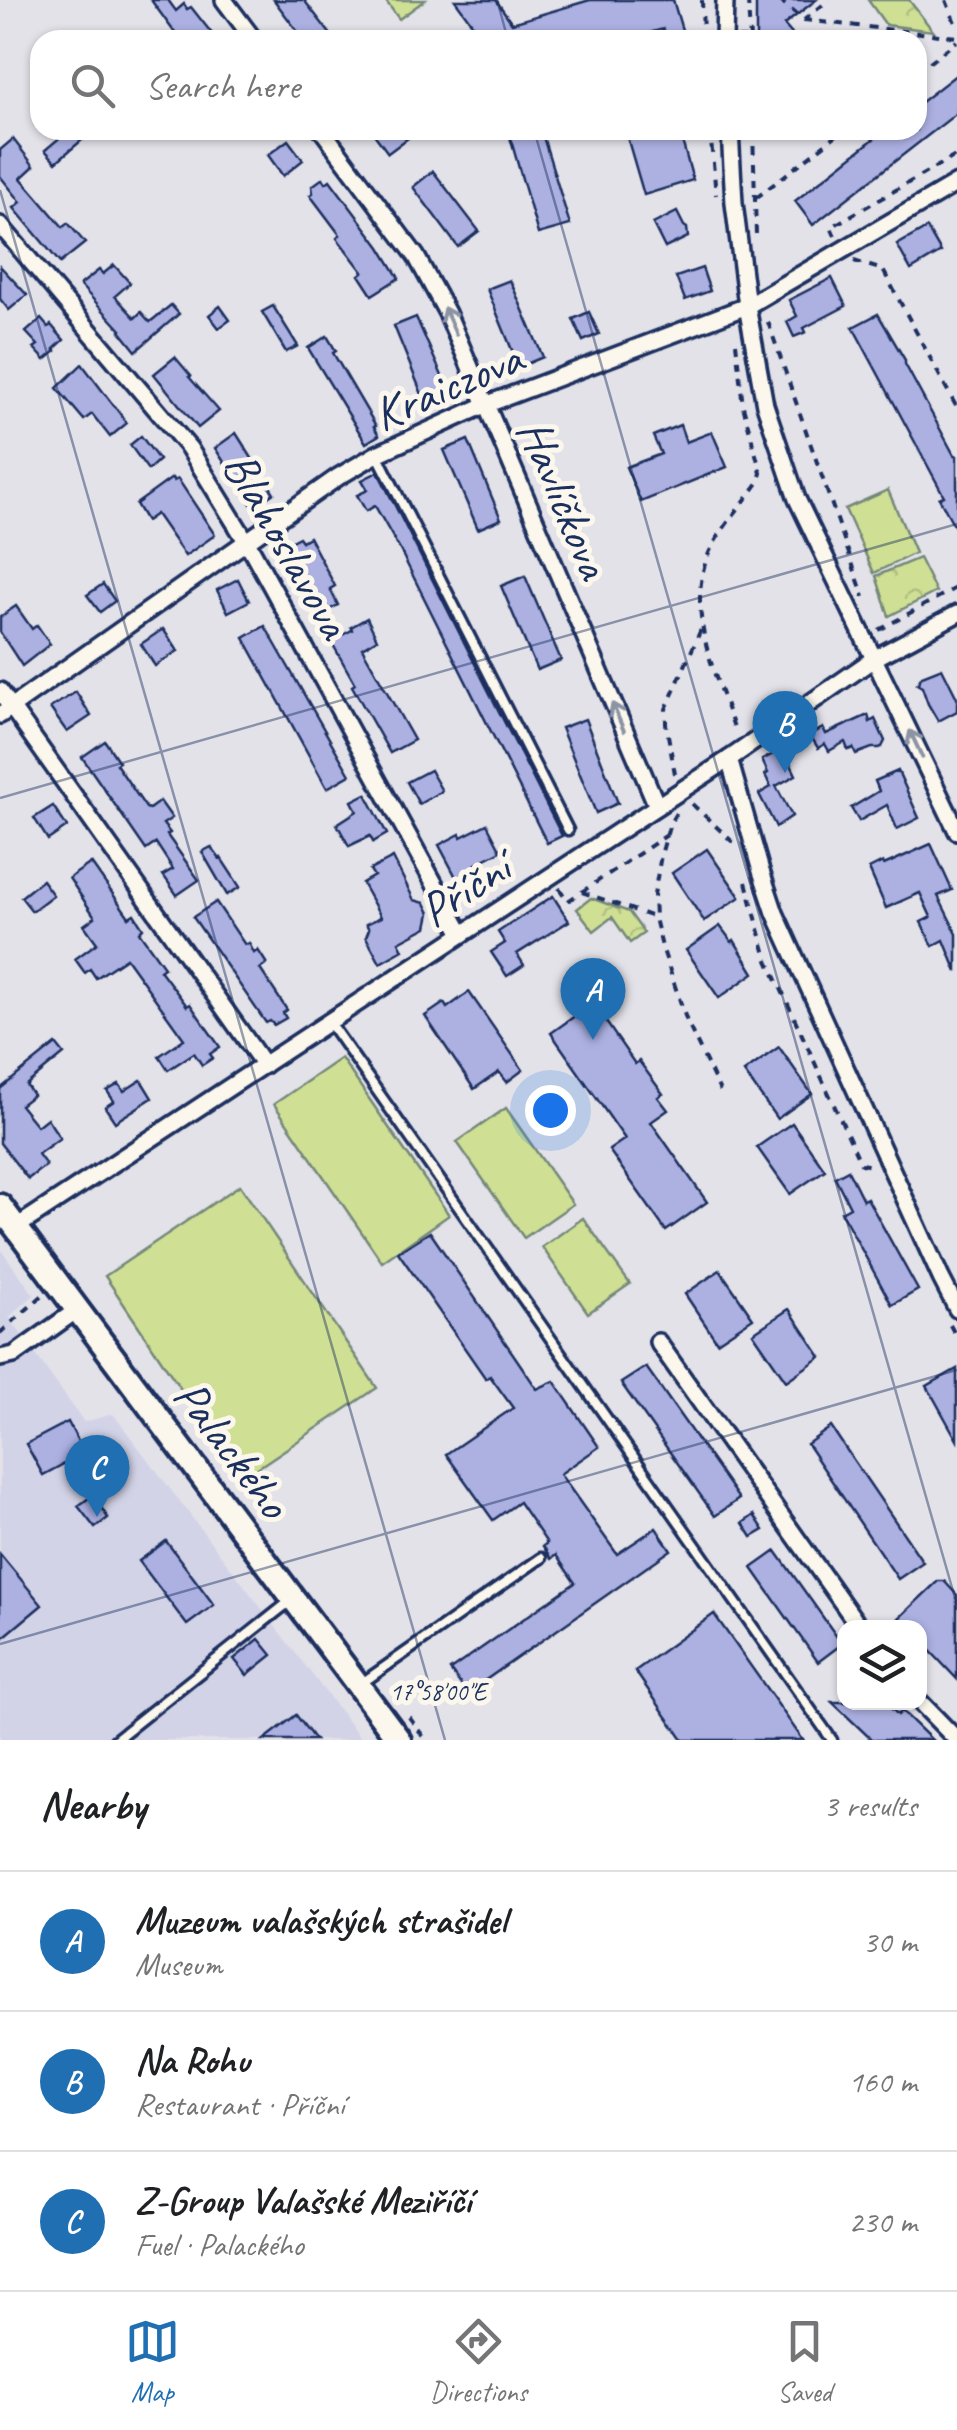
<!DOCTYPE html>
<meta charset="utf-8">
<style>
:root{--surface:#fff;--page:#f2f2f2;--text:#202124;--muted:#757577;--line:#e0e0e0;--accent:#1f6fb2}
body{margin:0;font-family:Caveat,sans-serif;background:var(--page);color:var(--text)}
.controls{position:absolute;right:30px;bottom:30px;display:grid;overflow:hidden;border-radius:20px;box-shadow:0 2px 8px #0004}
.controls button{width:90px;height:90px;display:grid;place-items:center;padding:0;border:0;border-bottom:2px solid var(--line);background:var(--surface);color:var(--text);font:50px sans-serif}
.you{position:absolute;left:550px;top:1110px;width:35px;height:35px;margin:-25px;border:8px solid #fff;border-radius:50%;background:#1a73e8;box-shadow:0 0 0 15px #1a73e833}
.badge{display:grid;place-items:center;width:65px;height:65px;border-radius:50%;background:var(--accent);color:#fff;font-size:32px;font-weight:700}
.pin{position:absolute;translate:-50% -82px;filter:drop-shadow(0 2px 5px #0008)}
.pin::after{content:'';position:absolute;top:52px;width:35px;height:30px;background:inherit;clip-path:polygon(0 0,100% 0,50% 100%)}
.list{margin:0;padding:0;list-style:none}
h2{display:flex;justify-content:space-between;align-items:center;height:130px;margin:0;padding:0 40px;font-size:42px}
h2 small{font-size:32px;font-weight:400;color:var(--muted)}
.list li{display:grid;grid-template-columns:65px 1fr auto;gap:30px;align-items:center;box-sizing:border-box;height:140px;padding:0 40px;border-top:2px solid var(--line)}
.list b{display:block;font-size:38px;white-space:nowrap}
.list p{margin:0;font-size:32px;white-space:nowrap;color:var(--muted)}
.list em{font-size:32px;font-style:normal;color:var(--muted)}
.icon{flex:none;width:55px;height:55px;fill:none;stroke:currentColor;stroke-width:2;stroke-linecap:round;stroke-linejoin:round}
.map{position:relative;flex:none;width:957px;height:1740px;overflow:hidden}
.search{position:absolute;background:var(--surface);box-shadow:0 2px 8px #0004;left:30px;right:30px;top:30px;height:110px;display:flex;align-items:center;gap:25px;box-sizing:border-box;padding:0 35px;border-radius:30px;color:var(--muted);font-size:38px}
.sheet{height:550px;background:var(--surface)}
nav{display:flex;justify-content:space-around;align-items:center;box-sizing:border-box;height:140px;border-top:2px solid var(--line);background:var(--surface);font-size:28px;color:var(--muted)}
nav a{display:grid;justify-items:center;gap:5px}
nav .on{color:var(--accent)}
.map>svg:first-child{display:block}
.built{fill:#d2d3e7}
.park{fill:url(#park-crowns);stroke:#758879;stroke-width:2.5}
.pitch{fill:#cfe094;stroke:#758879;stroke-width:2.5}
.building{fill:#acb1e2;stroke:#1b2f5e;stroke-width:2.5}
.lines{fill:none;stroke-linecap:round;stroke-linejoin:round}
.lane-casing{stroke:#1b2f5e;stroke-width:15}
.street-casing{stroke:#1b2f5e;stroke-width:22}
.secondary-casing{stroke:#1b2f5e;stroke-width:30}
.path{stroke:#1b2f5e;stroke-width:4;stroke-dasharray:8 8;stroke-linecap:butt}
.lane{stroke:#fbf7ec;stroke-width:8}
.street{stroke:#fbf7ec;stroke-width:15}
.secondary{stroke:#fbf7ec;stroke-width:22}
.oneway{stroke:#8b93a5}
.ticks{fill:none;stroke:#1b2f5e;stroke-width:2.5;stroke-opacity:0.45}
.labels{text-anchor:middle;stroke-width:10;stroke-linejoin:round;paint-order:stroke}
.street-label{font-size:48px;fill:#1b2f5e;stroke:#fbf7ec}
.ticks-label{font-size:25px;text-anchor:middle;fill:#1b2f5e;stroke:#fbf7ec;stroke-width:10;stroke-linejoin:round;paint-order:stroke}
</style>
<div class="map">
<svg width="957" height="1740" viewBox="0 0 957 1740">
<defs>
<pattern id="park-crowns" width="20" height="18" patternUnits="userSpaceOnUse" patternTransform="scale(2.5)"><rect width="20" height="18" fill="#cfe094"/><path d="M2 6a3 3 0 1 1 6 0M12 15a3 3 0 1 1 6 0" fill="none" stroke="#b1c082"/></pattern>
</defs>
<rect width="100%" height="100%" fill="#e3e2e9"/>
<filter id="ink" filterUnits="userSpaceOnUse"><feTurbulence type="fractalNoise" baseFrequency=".01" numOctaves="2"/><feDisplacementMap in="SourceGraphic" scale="20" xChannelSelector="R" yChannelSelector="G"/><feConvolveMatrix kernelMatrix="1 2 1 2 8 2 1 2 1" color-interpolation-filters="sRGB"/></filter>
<g filter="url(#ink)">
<polygon class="built" points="0,1248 34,1295 9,1317 84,1422 113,1414 362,1740 0,1740"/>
<g class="park">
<polygon points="868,0 909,0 933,31 886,25"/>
<polygon points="919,558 936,592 889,616 876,576"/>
<polygon points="591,898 629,912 644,933 630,943 612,917 594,931 577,909"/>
</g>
<g class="pitch">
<polygon points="385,0 425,0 399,19"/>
<polygon points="888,490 915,553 874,573 845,509"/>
<polygon points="341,1058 449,1215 382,1262 274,1104"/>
<polygon points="506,1108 573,1204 524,1238 457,1142"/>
<polygon points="240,1185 377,1388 241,1479 105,1276"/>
<polygon points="583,1218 630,1284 588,1313 542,1247"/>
</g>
<g class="building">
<polygon points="151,0 168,0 176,11 184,4 187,9 191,7 217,40 180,40"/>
<polygon points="274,0 304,0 335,40 304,40"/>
<polygon points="455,0 496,0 512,23 590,0 673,0 685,40 666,40 663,29 625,40 481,40 479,33"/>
<polygon points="756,0 816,0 784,25 797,40 756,40"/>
<polygon points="957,74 957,113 813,225 795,201 885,130 917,130 917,105"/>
<polygon points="69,130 94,130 56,162 45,150"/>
<polygon points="371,130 402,130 408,138 388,153"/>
<polygon points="508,130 541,130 570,225 538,234"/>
<polygon points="625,130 679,130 693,180 644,195"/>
<polygon points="13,139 34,166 21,178 63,227 68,223 85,243 60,263 14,208 21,202 0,176 0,150"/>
<polygon points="288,140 303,160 283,176 268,155"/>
<polygon points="433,171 479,231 458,247 413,187"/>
<polygon points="323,178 326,183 330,180 380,247 399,278 372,295 359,275 363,272 337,238 340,235 310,195 313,193 312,186"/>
<polygon points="677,212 684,226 687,228 688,237 665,248 653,224"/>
<polygon points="927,228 941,252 911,270 897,245"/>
<polygon points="114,265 130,283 115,296 135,318 141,312 150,322 171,305 179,314 136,351 120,331 121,330 80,285 99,270 103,274"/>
<polygon points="0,266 27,295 9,310 0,299"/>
<polygon points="702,268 710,291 685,300 676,277"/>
<polygon points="832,278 846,306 804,328 806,332 794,337 787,322 797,316 789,300"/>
<polygon points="510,280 543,357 519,367 487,289"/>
<polygon points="220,306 230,320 219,328 209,315"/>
<polygon points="273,306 298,346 286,352 262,312"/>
<polygon points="589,312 599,334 583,341 573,319"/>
<polygon points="878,314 905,360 905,364 954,455 957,456 957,531 939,498 944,496 853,327"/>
<polygon points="416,317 450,394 426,404 394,326"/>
<polygon points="41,319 48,327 51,325 64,340 54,349 56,351 45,360 34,348 38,345 26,332"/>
<polygon points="327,336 336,351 333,353 376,426 374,427 379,435 366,443 308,348"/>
<polygon points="175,357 191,376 189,377 219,411 198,428 154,374"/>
<polygon points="82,364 127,423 110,437 92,414 84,420 57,388"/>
<polygon points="680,425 686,442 712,432 727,467 641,502 626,467 661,454 653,436"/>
<polygon points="236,433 274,493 253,507 215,448"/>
<polygon points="141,436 159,460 148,470 130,445"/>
<polygon points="468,440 501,519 478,529 444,450"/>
<polygon points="378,472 562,836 547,843 400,550 375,506 366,511 357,495 368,490 362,480"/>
<polygon points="172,478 174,481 178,479 215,535 185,556 156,514 146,521 136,504"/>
<polygon points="299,537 302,541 309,537 335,586 330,589 338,605 316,617 278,548"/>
<polygon points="525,576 561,660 537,670 501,586"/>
<polygon points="238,579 249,601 228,612 217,590"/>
<polygon points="103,584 115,601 100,612 87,595"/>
<polygon points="16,606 32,629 37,625 50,644 22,666 0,632 0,617"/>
<polygon points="367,618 377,639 362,648 414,740 390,753 352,686 355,684 331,641 352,630 351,627"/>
<polygon points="265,626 350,775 327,788 244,638"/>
<polygon points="163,629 178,651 155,666 141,644"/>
<polygon points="942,668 957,698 957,711 938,721 928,704 922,687 917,684 922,676"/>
<polygon points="76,692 91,716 67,732 50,708"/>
<polygon points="868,715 870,722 875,719 885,741 882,747 879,748 872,748 856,754 853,748 848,750 845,742 829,751 825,744 818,748 810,735 823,728 826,734"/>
<polygon points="585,719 618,803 596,813 561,728"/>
<polygon points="105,741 119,762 116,764 146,808 149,809 160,801 172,818 163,824 170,833 167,835 199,880 177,895 163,875 173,869 156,843 146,850 82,757"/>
<polygon points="779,751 783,756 786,754 796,775 776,786 792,816 776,827 759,794 771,787 765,775 768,773 762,760"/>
<polygon points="430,770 442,791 419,804 407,782"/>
<polygon points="898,771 919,818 897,829 887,805 859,821 851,808 879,791 875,781"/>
<polygon points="366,794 387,834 373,842 370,836 349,846 337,824 357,811 352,801"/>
<polygon points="53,806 67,827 48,840 34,818"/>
<polygon points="487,824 501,851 476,864 485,880 464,892 439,845 460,834 461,837"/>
<polygon points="931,844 952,890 938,896 957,934 957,972 944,940 933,946 921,922 931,917 920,893 886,908 869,869 883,862 884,865"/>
<polygon points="211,847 220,859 221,858 240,887 227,895 202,852"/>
<polygon points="707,849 740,897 704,921 672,873"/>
<polygon points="393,858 414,900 425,903 430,913 427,927 399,942 403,950 380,963 366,937 369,929 366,924 381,917 362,883 374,876 370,870"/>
<polygon points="91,863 129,917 134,914 143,928 139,932 164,967 160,970 187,1006 190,1004 220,1047 210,1054 213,1058 202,1065 194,1053 168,1070 159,1056 184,1039 126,958 96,978 90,969 85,973 75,959 97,943 84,925 95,917 69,878"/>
<polygon points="42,880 53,895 32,911 21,897"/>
<polygon points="553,896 569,921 517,954 524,965 507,976 491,952 505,943 498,932"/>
<polygon points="216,902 245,945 249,943 254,953 258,950 267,964 260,969 287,1010 283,1013 286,1018 274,1025 270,1021 266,1023 193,917"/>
<polygon points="720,926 732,942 734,940 754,973 719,998 686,950"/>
<polygon points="469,992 523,1070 507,1082 499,1072 474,1089 425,1016 444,1003 447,1008"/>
<polygon points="593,1003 635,1064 639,1061 663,1094 658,1097 668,1110 651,1122 707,1202 666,1231 609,1150 625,1139 551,1033"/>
<polygon points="56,1044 64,1054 26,1085 33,1095 20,1105 37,1126 47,1118 60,1138 38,1154 46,1165 28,1179 0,1143 0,1089"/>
<polygon points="779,1047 812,1094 777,1119 744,1072"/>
<polygon points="141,1080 152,1098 115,1122 105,1107 114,1101 107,1091 119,1084 124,1091"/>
<polygon points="792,1123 825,1170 790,1194 757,1147"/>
<polygon points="848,1170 863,1200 867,1198 918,1290 892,1305 841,1212 850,1207 835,1177"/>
<polygon points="430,1232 537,1389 554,1381 599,1447 560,1474 617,1554 656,1528 671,1550 467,1693 450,1670 575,1583 556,1555 551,1559 543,1546 547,1543 519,1502 493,1520 446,1454 513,1408 490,1376 486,1379 398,1252"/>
<polygon points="720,1270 753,1318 717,1342 685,1294"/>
<polygon points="789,1309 821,1357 786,1381 753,1333"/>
<polygon points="646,1367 739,1499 715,1516 621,1383"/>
<polygon points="957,1369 957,1440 927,1386"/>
<polygon points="68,1422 84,1453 43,1475 26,1444"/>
<polygon points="831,1427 923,1562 898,1579 807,1444"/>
<polygon points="93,1495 108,1518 95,1528 78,1506"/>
<polygon points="754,1515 764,1530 752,1537 743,1523"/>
<polygon points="166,1541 214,1605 187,1625 139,1561"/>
<polygon points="776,1551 842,1644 818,1662 752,1568"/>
<polygon points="0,1554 42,1605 0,1640"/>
<polygon points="938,1581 944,1581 957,1595 957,1679 920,1640 920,1628 908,1628 899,1618"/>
<polygon points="714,1614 803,1740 683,1740 635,1671"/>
<polygon points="259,1639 272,1655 247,1675 234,1659"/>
<polygon points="832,1702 885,1702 898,1715 902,1711 932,1740 872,1740"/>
<polygon points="296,1715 315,1740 264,1740"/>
</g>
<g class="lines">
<defs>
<g id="lane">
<polyline points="377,454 568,830"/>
<polyline points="329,1022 832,1740"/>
<polyline points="362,1683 541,1558"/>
<polyline points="115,1740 289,1602"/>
</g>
<g id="street">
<polyline points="224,0 254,40"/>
<polyline points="724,40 725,0"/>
<polyline points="322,130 416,256 447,313 657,806"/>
<polyline points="730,130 734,203 747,306 765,405 797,499 957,831"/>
<polyline points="0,225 189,448 251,549 462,934"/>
<polyline points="0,691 264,1065"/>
<polyline points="0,715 338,477 377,454 485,405 747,306 957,183"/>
<polyline points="729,759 761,871 775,913 941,1278 957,1309"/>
<polyline points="15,1228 729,759 875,658 957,614"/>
<polyline points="658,1342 860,1628"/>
<polyline points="0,1358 14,1355 77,1310"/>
<polyline points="920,1702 957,1740"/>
</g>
<polyline id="secondary" points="0,1206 399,1740"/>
</defs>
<use href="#lane" class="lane-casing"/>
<use href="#street" class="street-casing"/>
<use href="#secondary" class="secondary-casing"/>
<g class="path">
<polyline points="702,0 703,40"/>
<polyline points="748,0 750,40"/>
<polyline points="779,0 804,20 829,0"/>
<polyline points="946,0 957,28"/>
<polyline points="804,20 957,37"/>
<polyline points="738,38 750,38"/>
<polyline points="917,72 957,41"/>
<polyline points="710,130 716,195"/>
<polyline points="753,130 756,234"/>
<polyline points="756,198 843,130"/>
<polyline points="835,236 831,227 957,155"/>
<polyline points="854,261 883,270 957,408"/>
<polyline points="768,322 864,597"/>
<path d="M736,343L743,406L761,473L758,483C742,505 721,528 709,553C684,611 717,678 736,733"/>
<polyline points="879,630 957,587"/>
<polyline points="675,774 666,724 666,709 702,627"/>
<polyline points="692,804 736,845"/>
<polyline points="676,813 670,823 661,855 654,895 655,918 662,947 687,1022 720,1091"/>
<polyline points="746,882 767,958 861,1164 871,1166"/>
<polyline points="559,888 568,901 667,835"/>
<polyline points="582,892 653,917"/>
<polyline points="950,1325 957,1338"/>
<polyline points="0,1333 44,1294"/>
<polyline points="409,1717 426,1740"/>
</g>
<use href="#lane" class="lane"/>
<use href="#street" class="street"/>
<use href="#secondary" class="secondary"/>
</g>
<defs><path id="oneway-shaft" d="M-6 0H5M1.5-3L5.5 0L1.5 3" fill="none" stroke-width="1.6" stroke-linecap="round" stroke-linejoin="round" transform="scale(2.5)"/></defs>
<g class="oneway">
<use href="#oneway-shaft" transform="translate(450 321) rotate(-114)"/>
<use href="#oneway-shaft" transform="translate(618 717) rotate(-113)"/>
<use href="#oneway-shaft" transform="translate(916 744) rotate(-115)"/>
</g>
</g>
<path class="ticks" d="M497,0L508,40M534,130L957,1605M0,190L445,1740M0,798L957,524M0,1644L957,1370"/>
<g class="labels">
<g class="street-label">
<text transform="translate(447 385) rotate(-23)" y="17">Kraiczova</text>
<text transform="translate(565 498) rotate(67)" y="17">Havlíčkova</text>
<text transform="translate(288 544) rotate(60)" y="17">Blahoslavova</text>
<text transform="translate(464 888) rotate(-33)" y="17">Příční</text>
<text transform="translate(233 1448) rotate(53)" y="17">Palackého</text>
</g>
</g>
<g class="ticks-label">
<text x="438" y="1700">17°58'00"E</text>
</g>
</svg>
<div class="controls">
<button><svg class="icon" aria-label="layers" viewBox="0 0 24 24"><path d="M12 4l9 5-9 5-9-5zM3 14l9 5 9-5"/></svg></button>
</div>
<div class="you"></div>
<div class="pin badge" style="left:593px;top:1040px">A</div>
<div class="pin badge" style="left:785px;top:773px">B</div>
<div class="pin badge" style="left:97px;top:1517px">C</div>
<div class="search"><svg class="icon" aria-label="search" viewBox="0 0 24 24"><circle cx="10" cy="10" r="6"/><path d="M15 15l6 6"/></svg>Search here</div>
</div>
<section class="sheet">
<h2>Nearby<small>3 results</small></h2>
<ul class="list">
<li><span class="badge">A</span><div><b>Muzeum valašských strašidel</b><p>Museum</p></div><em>30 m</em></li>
<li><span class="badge">B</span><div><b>Na Rohu</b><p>Restaurant · Příční</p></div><em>160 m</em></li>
<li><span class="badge">C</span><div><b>Z-Group Valašské Meziříčí</b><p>Fuel · Palackého</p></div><em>230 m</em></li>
</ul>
</section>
<nav>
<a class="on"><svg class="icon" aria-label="map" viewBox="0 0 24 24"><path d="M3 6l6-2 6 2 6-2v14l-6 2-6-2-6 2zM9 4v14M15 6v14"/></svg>Map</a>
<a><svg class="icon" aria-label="directions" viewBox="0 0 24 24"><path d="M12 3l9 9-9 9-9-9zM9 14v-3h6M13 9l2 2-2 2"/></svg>Directions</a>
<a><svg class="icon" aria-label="saved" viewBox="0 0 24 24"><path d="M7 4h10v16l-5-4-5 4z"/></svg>Saved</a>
</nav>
